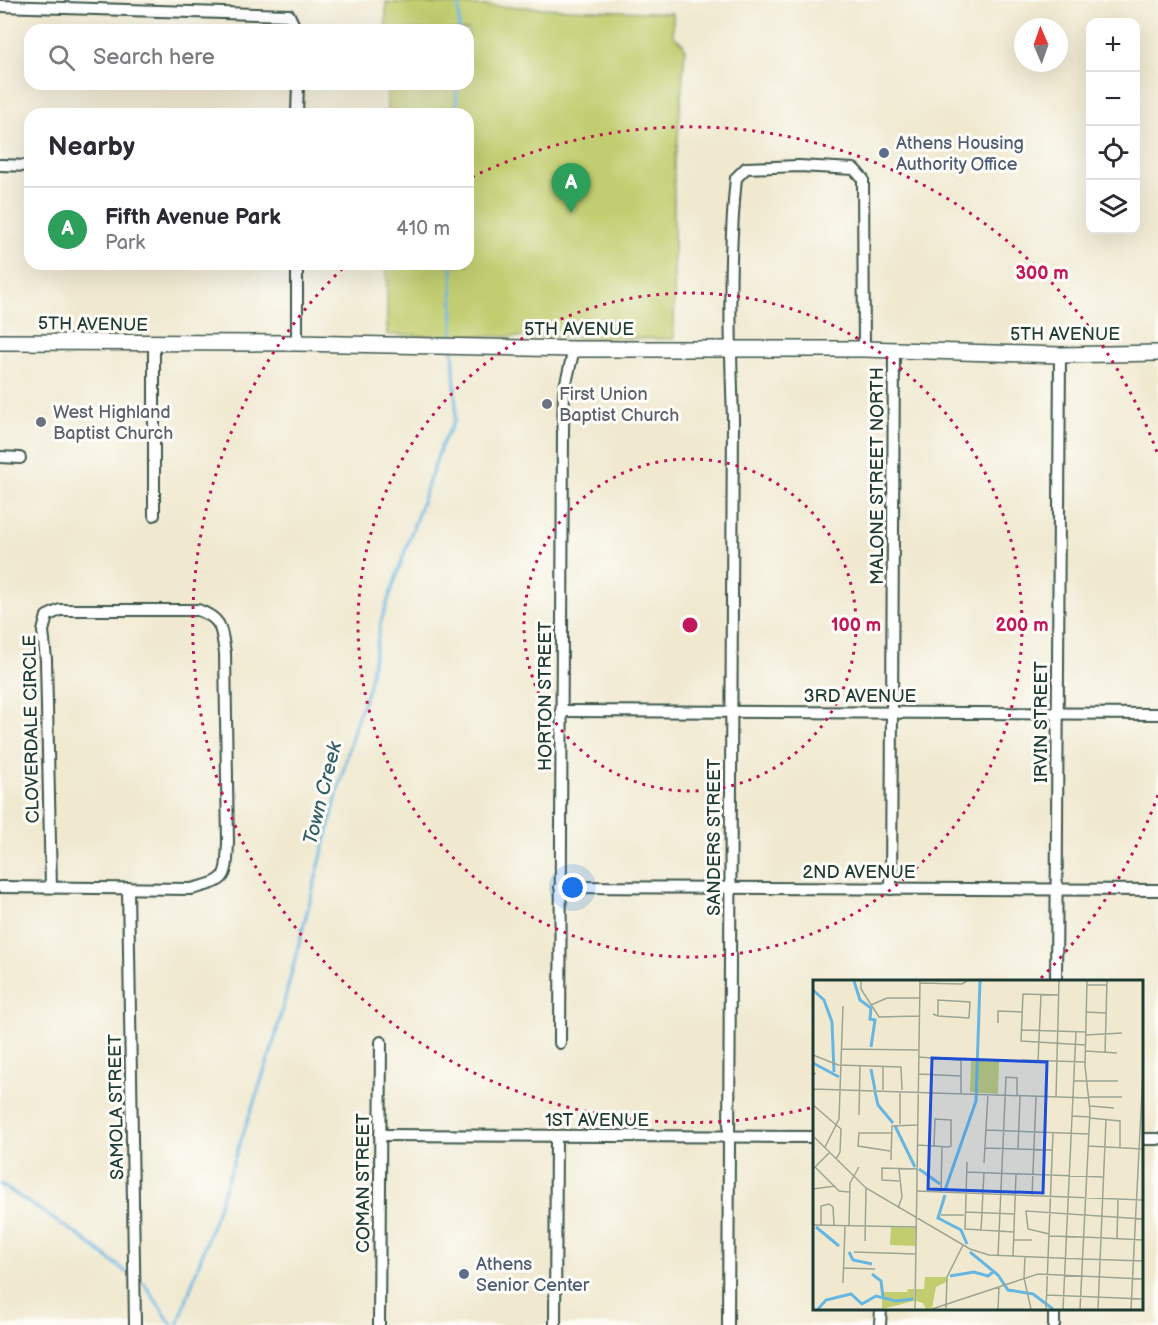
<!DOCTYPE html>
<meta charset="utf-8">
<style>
:root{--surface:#fff;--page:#f7f7f7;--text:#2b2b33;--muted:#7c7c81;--line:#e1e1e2;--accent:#d1495b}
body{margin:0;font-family:"Balsamiq Sans",sans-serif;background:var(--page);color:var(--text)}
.controls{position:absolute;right:18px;top:18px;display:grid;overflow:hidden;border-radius:12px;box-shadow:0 6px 24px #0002}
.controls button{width:54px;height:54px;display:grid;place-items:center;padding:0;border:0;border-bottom:2px solid var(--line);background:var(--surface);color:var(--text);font:30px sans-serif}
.compass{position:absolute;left:1014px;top:18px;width:54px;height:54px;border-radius:50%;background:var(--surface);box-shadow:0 6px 24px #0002;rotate:358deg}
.you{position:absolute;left:573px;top:888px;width:21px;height:21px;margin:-15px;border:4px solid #fff;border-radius:50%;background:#1a73e8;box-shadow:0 0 0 9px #1a73e833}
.badge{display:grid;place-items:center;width:39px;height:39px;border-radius:50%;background:var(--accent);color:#fff;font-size:20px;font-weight:700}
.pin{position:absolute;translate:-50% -50px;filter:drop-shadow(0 2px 3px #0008)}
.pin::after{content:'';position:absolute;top:32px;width:21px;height:18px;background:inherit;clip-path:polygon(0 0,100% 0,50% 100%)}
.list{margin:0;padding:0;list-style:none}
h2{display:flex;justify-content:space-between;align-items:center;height:78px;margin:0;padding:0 24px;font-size:26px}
h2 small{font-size:20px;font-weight:400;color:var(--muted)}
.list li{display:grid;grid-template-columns:39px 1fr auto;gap:18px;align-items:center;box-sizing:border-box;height:84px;padding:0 24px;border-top:2px solid var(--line)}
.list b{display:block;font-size:22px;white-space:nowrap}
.list p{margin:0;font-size:20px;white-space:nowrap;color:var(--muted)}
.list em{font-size:20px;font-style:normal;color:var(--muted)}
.icon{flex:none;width:33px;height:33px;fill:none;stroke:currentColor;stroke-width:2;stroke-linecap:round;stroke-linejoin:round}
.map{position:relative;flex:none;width:1158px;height:1325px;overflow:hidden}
.search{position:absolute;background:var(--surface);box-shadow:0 6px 24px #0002;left:24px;top:24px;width:450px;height:66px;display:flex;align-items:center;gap:15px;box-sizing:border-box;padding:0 21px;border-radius:18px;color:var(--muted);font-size:22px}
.panel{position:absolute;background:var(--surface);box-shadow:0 6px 24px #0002;left:24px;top:108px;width:450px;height:162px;border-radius:18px}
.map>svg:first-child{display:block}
.green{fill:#c1cd6f;stroke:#708552;stroke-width:1.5}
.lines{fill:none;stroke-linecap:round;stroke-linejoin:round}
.stream{stroke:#66b6e1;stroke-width:3}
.street-casing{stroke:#3e574b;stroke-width:14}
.secondary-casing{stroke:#3e574b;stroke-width:18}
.street{stroke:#fff;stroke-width:10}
.secondary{stroke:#fff;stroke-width:15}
.ring{fill:none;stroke:#c2185b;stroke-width:3;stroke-dasharray:3 6}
.service-dot{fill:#5c6f8a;stroke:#fdfcf7;stroke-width:2}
.worship-dot{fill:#6b7280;stroke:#fdfcf7;stroke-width:2}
.labels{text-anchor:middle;stroke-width:6;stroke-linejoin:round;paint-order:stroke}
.service-label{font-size:18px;fill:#4e5e75;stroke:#fdfcf7;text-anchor:start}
.street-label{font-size:18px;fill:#1f3d34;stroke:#fdfcf7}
.worship-label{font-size:18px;fill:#5b616d;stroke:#fdfcf7;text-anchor:start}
.water-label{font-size:20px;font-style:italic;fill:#346168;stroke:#fdfcf7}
.inset-river{fill:none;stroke:#66b6e1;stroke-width:3}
.inset-road{fill:none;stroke:#9ca492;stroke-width:1.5}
.view{fill:#1d4ed8;fill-opacity:0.15;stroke:#1d4ed8;stroke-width:3}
.inset-edge{fill:none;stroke:#1f3d34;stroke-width:3}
.centre{fill:#c2185b;stroke:#fdfcf7;stroke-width:3}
.ring-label{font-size:18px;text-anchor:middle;font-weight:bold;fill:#c2185b;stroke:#fdfcf7;stroke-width:6;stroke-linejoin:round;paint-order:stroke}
</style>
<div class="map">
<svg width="1158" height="1325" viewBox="0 0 1158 1325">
<rect width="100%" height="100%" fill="#fdfcf7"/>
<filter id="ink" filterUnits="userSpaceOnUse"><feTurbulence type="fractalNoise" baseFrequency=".0167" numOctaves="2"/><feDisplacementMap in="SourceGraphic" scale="12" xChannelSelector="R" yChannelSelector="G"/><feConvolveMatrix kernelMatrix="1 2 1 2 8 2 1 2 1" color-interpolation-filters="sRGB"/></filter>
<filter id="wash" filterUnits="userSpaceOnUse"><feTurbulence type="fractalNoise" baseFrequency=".008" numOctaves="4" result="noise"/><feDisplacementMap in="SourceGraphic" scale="24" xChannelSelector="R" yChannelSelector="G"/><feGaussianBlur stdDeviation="1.35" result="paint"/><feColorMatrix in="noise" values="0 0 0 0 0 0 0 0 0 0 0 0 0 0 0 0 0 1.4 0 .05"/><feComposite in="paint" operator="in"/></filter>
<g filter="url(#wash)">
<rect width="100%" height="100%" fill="#f0e9d0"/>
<polygon class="green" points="386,2 673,13 673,35 683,44 685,50 677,148 674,162 674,339 387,335 387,264 468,264 468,114 387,114 387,84 468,84 468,30 386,30"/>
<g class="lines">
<g class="stream">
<polyline points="459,30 459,0"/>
<polyline points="456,114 457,84"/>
<polyline points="452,264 453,340"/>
<polyline points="0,1184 78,1235 126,1272"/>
<polyline points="144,1283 172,1325"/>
<polyline points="178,1325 272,1049 355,725 368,689 381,621 442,444 455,420 456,407 453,350"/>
</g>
</g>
</g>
<g filter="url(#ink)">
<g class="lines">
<defs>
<g id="street">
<polyline points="0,6 289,15 296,30"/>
<polyline points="297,114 298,84"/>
<polyline points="0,165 30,166"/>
<polyline points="297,343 297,264"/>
<polyline points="154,344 154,515"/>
<polyline points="0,457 20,458"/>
<polyline points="561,711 1158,714"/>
<path d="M0,887L191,889C228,880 226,880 228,843L225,653C221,629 223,619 198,610H60L47,616L43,631L46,660L51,887"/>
<polyline points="560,887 1158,890"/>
<polyline points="128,888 135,1325"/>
<polyline points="891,889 894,351"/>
<polyline points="1056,982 1060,355"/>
<polyline points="560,1043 563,428 564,391 574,349"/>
<polyline points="380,1135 814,1137"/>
<polyline points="1142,1139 1158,1139"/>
<polyline points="379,1325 381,1042"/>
<polyline points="555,1325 556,1136"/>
<path d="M728,1325L733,419C730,339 728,258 736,178L746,168L799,166L854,169L863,179L864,349"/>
<polyline points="880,1325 881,1308"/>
<polyline points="1054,1325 1054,1308"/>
</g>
<polyline id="secondary" points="0,342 297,343 574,349 864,349 1060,355 1158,353"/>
</defs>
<use href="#street" class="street-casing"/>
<use href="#secondary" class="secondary-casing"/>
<use href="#street" class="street"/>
<use href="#secondary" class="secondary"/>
</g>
</g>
<g class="ring">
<circle cx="690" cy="625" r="166"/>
<circle cx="690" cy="625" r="332"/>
<path d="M1158 795A498 498 0 0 1 1039 980M810 1108A498 498 0 0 1 344 267M472 177A498 498 0 0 1 1158 455"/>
</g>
<g class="service-dot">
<circle cx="884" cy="153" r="6"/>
<circle cx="464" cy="1274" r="6"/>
</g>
<g class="worship-dot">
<circle cx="547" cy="404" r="6"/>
<circle cx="41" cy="422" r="6"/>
</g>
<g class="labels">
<g class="service-label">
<text x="896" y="149">Athens Housing<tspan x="896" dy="21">Authority Office</tspan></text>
<text x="476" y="1270">Athens<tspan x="476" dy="21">Senior Center</tspan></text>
</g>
<g class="street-label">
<text transform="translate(93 324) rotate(1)" y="6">5TH AVENUE</text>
<text x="579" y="335">5TH AVENUE</text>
<text x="1065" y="340">5TH AVENUE</text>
<text transform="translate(877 476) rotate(-90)" y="6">MALONE STREET NORTH</text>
<text transform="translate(545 696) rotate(-90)" y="6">HORTON STREET</text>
<text x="860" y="702">3RD AVENUE</text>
<text transform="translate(1041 722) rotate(-90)" y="6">IRVIN STREET</text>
<text transform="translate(31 729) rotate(-91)" y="6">CLOVERDALE CIRCLE</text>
<text transform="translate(714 837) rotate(-90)" y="6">SANDERS STREET</text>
<text x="859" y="878">2ND AVENUE</text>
<text transform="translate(116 1107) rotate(-91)" y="6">SAMOLA STREET</text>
<text x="597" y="1126">1ST AVENUE</text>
<text transform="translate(363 1183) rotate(-90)" y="6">COMAN STREET</text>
</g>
<g class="worship-label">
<text x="559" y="400">First Union<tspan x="559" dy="21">Baptist Church</tspan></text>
<text x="53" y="418">West Highland<tspan x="53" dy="21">Baptist Church</tspan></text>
</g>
<g class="water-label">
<text transform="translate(322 793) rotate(-76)" y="7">Town Creek</text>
</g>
</g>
<g transform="translate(813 980)">
<rect width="330" height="330" fill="#f0e9d0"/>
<path d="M158,79L186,81L185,114L157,112ZM78,247L103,248L102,266L77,265ZM112,297H133V302L123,307L119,328L113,329L110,323L103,321V309H111ZM95,309H101V321L69,329V312H94Z" fill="#c1cd6f"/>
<path class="inset-river" d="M41,1L47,20L58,28L57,39L62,40L58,67M0,10L11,20L19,42L21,92M0,83L26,97M58,89L62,110M62,112L65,125L80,143M82,146L102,187M106,189L127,204M132,210L163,121L167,1M132,215L125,238L148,250L154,264M3,247L26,266M36,272L40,280L59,284M157,272L185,295L195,310L220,314L240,329M59,294L68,301L70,317M137,296L161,292L175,296L180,292M5,329L13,320L38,314L49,324L63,316L83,321L100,319"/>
<path class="inset-road" d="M48,1V9L66,37L106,36M107,3L149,4L154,1M274,5H294M246,15L210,14L208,61L273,65M58,25L74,18H106M273,32L293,33M120,34L125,36L156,38L157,22L125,20V36M185,43V31L209,32M209,50L273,52M273,55L309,53M29,69L105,70M273,71L304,73M292,73L294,1M0,75L25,85L88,87L89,110M105,77L148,80V113M209,80L272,82M225,81L228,15M105,94L148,96M261,101H305M0,109L276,118M70,110V86M0,116V95L3,93M243,117L246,1M276,117H309M0,125L28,149L27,172L23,179M277,126L301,128M46,135L47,86M259,136L277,137M277,138L307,141V168M87,144V111M173,150L276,154M0,156L53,208L157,269L176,275L270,279M104,165L135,167L138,166V140L122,139L121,166M275,166L330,169M12,167L26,139L30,26M172,168L239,170M205,169L207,116M77,171L45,166L46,153H78M78,180L79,146L104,145M154,182L152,249L201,252M171,183L175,114M2,187L26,211L36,212M1,188L16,173M153,192L290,197M86,201L69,200V188L104,189M0,209L22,206M103,211L330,220M128,212L129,166M219,216L223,117M85,228L89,217L86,189M152,232L201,234M128,235H151M0,245L103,247M8,245V226L16,224L20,227L21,245M36,246L37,203L46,187M168,251L171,192M236,254L215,249L213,231L330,239M236,256L271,257M271,257L330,260M304,259L305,219M200,260H219M52,261L53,208M41,272L103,274M185,276L193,97L204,98V115M200,276L203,194M212,277L211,298L218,329M270,279L330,281M31,288L62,289M30,303L32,246M234,315L330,319M102,329L107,1M119,329L225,294L330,299M133,329L134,297L150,265M185,329L186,307M233,329L240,153M250,329L263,52M267,329L277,131L272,86L274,1M285,329L293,139M318,329L330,91"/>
<path class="view" d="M119,78L234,82L230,213L115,209Z"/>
<rect width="330" height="330" class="inset-edge"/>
</g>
<circle cx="690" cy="625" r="9" class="centre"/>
<g class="ring-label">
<text x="1042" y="279">300 m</text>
<text x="856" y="631">100 m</text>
<text x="1022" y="631">200 m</text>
</g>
</svg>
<div class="controls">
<button>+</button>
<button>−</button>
<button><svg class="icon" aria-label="locate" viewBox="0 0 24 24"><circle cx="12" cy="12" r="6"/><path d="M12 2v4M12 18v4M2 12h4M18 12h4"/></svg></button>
<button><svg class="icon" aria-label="layers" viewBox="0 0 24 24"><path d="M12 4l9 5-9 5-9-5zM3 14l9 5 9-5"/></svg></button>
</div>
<svg class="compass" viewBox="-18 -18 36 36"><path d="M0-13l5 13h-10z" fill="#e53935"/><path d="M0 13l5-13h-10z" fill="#7c7c81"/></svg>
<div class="you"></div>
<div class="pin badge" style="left:571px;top:213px;background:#2e9e5b">A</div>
<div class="search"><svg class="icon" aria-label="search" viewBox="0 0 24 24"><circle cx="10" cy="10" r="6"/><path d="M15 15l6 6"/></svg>Search here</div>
<section class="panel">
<h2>Nearby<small></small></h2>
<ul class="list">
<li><span class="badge" style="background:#2e9e5b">A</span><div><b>Fifth Avenue Park</b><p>Park</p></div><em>410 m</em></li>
</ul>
</section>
</div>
